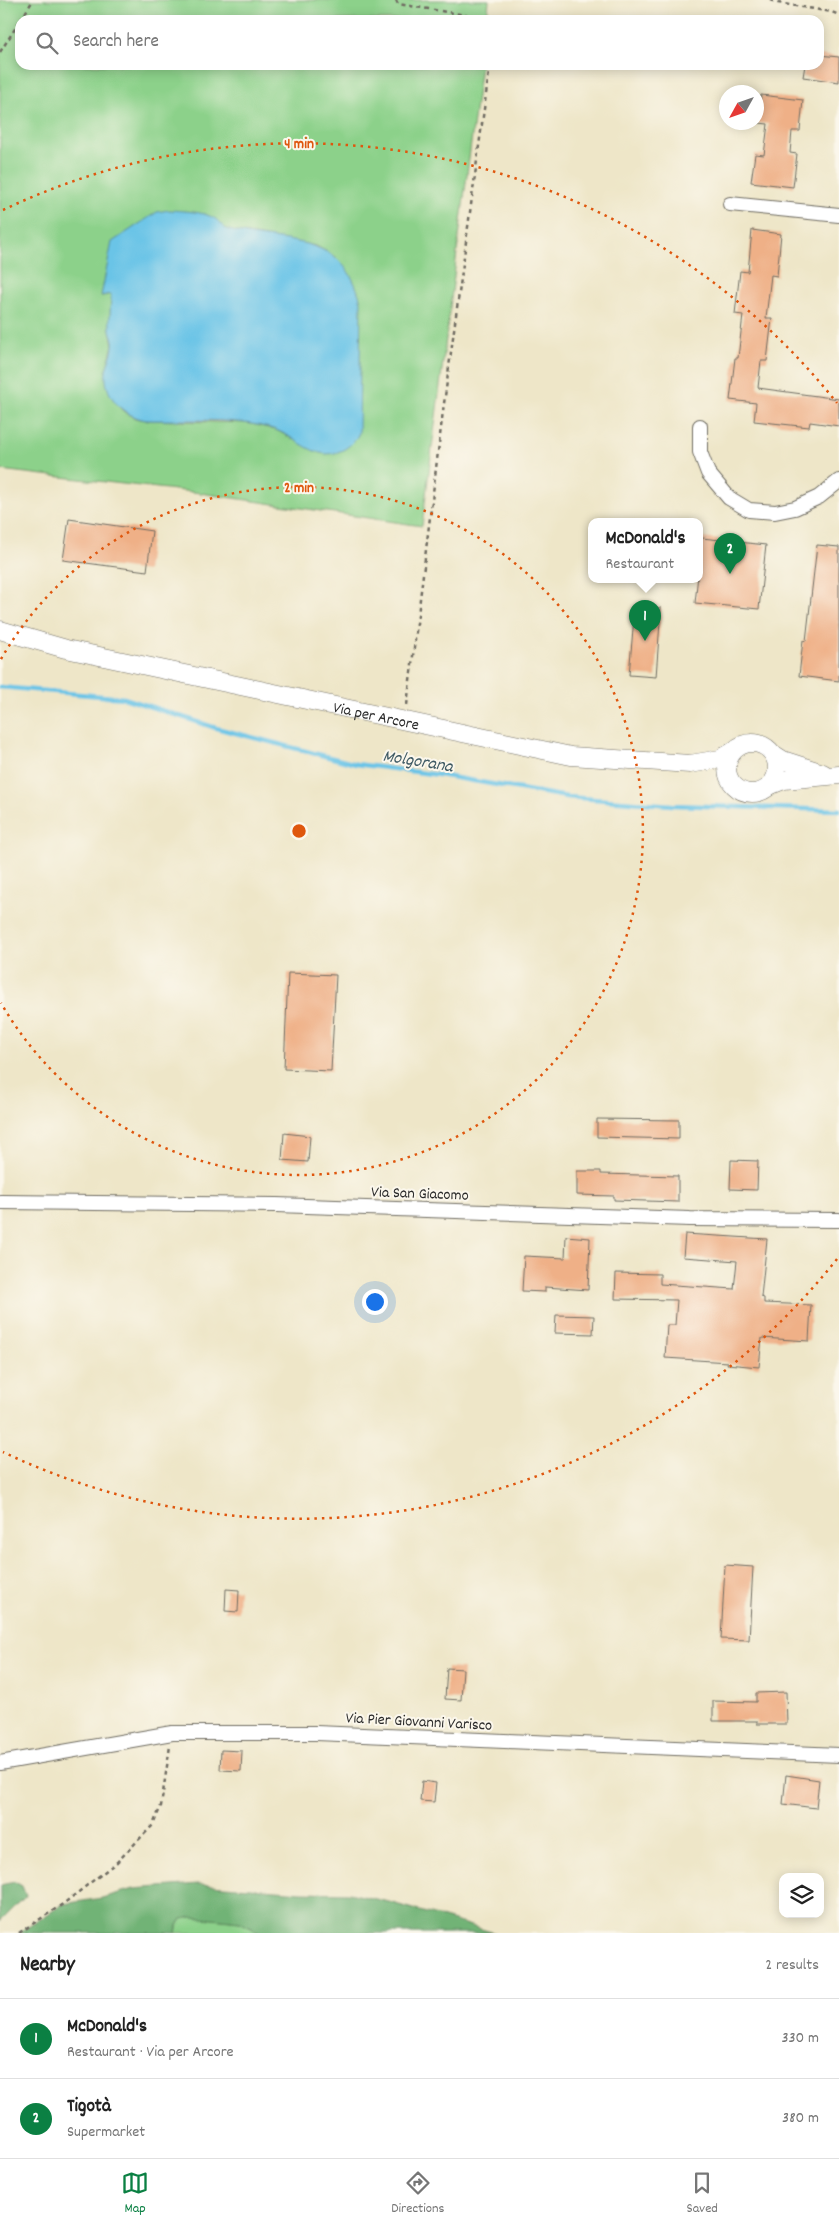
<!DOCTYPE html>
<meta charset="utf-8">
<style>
:root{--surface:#fff;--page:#f2f2f2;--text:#222;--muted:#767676;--line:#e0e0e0;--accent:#0b8043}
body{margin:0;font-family:Dekko,sans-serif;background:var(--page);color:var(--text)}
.controls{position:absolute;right:15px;bottom:15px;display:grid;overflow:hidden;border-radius:10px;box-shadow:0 2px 12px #0003}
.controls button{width:45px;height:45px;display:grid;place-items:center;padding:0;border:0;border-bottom:1px solid var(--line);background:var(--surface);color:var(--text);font:25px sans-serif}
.compass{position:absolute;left:719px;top:85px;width:45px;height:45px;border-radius:50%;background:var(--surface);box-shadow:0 2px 12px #0003;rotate:230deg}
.you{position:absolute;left:374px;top:1301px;width:18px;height:18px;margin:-12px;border:4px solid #fff;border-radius:50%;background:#1a73e8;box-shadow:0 0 0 8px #1a73e833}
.badge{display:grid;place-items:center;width:32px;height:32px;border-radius:50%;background:var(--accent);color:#fff;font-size:16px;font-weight:700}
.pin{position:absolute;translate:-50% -41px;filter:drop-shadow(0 1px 2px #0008)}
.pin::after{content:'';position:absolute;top:26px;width:18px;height:15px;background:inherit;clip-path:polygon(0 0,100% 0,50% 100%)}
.popup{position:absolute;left:588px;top:518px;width:115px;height:65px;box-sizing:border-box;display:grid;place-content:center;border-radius:10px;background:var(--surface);filter:drop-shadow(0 1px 4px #0005);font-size:16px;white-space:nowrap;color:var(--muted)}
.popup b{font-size:19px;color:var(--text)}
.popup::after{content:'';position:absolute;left:50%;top:100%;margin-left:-10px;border:10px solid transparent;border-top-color:var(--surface)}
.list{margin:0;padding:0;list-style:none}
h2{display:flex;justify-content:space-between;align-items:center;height:65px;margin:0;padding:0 20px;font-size:21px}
h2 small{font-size:16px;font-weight:400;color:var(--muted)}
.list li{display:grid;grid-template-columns:32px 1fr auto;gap:15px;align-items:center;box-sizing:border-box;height:80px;padding:0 20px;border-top:1px solid var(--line)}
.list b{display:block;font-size:19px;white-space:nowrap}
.list p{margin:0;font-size:16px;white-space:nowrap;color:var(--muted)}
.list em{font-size:16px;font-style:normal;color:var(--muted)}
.icon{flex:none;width:28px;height:28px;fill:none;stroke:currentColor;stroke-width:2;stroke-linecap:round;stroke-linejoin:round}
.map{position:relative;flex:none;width:839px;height:1933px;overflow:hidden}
.search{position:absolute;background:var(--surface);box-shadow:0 2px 12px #0003;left:15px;right:15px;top:15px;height:55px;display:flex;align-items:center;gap:12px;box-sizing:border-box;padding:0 18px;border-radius:15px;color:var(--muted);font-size:19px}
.sheet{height:225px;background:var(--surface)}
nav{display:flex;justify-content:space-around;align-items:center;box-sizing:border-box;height:70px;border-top:1px solid var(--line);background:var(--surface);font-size:14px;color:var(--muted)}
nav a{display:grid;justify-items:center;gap:2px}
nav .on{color:var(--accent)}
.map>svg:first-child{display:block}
.green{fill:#8cd18a;stroke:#5c7e5a;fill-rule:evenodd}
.forest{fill:#71b376;stroke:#4e6f50}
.water{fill:#6ac4e7;stroke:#4a7889}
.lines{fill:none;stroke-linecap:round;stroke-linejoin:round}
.stream{stroke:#6ac4e7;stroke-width:4.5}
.building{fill:#efb087}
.minor-casing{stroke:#6f6c62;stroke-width:16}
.major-casing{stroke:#6f6c62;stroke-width:19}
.path{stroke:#6f6c62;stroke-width:2.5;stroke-dasharray:4 4;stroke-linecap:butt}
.minor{stroke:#fff;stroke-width:14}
.major{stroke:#fff;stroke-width:18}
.ring{fill:none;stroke:#df570e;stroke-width:2.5;stroke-dasharray:2.5 5}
.labels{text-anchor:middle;stroke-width:4;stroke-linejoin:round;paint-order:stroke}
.street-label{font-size:16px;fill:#2b2b2b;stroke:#fbf7ec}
.water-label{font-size:18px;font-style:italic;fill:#3e5963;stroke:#fbf7ec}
.centre{fill:#df570e;stroke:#fbf7ec;stroke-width:2.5}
.ring-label{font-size:15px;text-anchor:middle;font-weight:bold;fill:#df570e;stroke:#fbf7ec;stroke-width:4;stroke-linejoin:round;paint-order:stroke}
</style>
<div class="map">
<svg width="839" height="1933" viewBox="0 0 839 1933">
<rect width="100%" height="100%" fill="#fbf7ec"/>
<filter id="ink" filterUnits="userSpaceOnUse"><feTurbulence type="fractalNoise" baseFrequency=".02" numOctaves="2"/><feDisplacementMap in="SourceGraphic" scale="10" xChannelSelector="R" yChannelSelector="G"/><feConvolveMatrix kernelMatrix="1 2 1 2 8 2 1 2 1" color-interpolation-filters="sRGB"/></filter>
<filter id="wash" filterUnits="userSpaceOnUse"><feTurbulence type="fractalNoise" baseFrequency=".0096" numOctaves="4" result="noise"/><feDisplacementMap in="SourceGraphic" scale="20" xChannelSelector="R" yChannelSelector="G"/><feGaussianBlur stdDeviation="1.12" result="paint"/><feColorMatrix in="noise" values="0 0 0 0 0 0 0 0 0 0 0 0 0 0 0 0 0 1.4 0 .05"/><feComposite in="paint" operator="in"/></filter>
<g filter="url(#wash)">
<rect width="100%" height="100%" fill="#eee6c8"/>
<g class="green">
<path d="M0,0H489L487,20H20V65H481L422,526L193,492L0,470ZM214,218L226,230L316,246L336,257L310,448L276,430L248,423L146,420L135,418L123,411L114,400L106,371L113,345L110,329L111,294L102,296Z"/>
<polygon points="193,1916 240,1922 260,1933 176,1933 177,1927 182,1919"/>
</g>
<g class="forest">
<polygon points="15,1882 22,1886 26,1896 0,1922 0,1885"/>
<polygon points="198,1884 302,1892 349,1893 389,1902 495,1933 260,1933 240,1922 193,1917 182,1919 177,1927 176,1933 19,1933 63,1904 102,1898 133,1889"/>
</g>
<path class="water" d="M169,210C183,211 202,211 214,218C220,221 222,228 229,230C287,246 343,230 361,302L359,433C353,446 340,454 326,454C309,453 290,434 273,429C233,417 188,421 146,420C123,416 103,396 106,371C107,363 113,354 113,345C114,340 111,335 110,330C109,318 111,306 111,294L101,296L112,242L157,212Z"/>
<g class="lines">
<polyline class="stream" points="0,687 124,698 216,728 356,764 439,775 567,797 672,805 839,810"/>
</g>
<g id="blocks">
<g class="building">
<polygon points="819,55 839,57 839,82 803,77 805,65 819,65"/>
<polygon points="761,95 803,100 800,131 792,131 790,153 797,154 793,187 751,182 755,154 764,155 768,124 758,123"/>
<polygon points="752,230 781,234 777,276 771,275 766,318 772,318 767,361 761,361 758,388 839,399 839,426 810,422 809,427 754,421 756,403 730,400 735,358 738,358 743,315 735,314 740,271 748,272"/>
<polygon points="69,519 152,531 147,571 63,560"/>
<polygon points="702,538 766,545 759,609 695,603"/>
<polygon points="817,545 839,547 839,681 799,676 803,640 806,641"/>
<polygon points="635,606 661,608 656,677 629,675"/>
<polygon points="288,973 336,975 331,1071 284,1069"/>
<polygon points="597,1119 679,1120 679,1139 597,1137"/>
<polygon points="284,1133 310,1136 308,1162 282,1160"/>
<polygon points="731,1160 758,1161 757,1190 730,1189"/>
<polygon points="577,1171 601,1171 601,1174 678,1176 678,1202 614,1200 614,1196 577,1195"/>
<polygon points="685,1234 767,1239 761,1297 764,1298 764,1303 811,1305 809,1341 762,1338 759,1367 727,1364 728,1362 665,1358 667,1325 675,1325 677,1300 615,1299 616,1273 660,1274 660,1284 734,1289 737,1261 683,1257"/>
<polygon points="566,1236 590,1238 588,1290 545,1287 545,1292 522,1291 524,1256 565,1258"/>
<polygon points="556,1315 594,1316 593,1334 555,1333"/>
<polygon points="725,1565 753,1567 749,1640 721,1639"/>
<polygon points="226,1589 239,1590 238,1612 225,1611"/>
<polygon points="447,1668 463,1669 461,1700 445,1699"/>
<polygon points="786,1692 787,1724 757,1724 757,1721 713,1721 713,1701 756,1702 756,1693"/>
<polygon points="221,1750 242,1751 241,1771 220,1770"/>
<polygon points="786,1775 819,1780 816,1808 783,1804"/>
<polygon points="422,1781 436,1783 434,1802 420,1801"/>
</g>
</g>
</g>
<g filter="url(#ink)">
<use href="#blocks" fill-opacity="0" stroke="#6f6c62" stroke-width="1"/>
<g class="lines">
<defs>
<g id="minor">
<polyline points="730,204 839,215"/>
<polyline points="700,426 700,452 708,473 729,498 749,510 775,512 795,508 819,497 839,481"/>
<polyline points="0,1202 276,1205 690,1219 839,1220"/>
<polyline points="0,1763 172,1733 316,1733 839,1755"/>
</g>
<g id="major">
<path id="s1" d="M0,630L66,649L571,756L690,764L720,759L732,752"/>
<circle cx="752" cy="768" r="25"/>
<polyline points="772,753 783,760 823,773"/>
<polyline points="769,786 784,780 839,775"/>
</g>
</defs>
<use href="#minor" class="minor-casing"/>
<use href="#major" class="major-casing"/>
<g class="path">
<polyline points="396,0 398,4 496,20"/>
<polyline points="770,0 778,3 832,12 839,15"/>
<polyline points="21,20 33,0"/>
<polyline points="0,52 20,21"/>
<polyline points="407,705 443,411 490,65"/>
<polyline points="19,1933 63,1904 117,1862 153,1825 161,1806 170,1746"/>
</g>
<use href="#minor" class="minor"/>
<use href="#major" class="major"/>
</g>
</g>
<g class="ring">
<path d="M1 659A344 344 0 1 1 1 1003"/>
<path d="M837 1259A688 688 0 0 1 3 1452M3 210A688 688 0 0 1 837 403"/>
</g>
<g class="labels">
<g class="street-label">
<text dy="6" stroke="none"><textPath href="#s1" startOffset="386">Via per Arcore</textPath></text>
<text transform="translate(420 1192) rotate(2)" y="6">Via San Giacomo</text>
<text transform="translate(419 1720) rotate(3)" y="6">Via Pier Giovanni Varisco</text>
</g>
<g class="water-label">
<text transform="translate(418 760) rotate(9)" y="6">Molgorana</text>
</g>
</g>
<circle cx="299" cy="831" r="8" class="centre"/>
<g class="ring-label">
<text x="299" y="148">4 min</text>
<text x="299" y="492">2 min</text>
</g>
</svg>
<div class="controls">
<button><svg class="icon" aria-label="layers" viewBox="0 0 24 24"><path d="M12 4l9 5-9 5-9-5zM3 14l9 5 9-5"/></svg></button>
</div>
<svg class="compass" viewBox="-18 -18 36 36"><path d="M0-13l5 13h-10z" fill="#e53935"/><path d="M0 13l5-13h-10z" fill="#767676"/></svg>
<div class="you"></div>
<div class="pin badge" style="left:645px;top:641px">1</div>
<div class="popup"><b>McDonald's</b>Restaurant</div>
<div class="pin badge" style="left:730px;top:574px">2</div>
<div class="search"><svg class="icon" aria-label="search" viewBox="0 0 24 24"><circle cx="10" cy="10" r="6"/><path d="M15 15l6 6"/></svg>Search here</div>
</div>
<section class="sheet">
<h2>Nearby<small>2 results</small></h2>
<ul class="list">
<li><span class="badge">1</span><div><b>McDonald's</b><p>Restaurant · Via per Arcore</p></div><em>330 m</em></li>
<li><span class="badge">2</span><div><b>Tigotà</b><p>Supermarket</p></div><em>380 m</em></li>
</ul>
</section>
<nav>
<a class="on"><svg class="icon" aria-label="map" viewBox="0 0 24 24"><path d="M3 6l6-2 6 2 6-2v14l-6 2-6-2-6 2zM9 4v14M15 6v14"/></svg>Map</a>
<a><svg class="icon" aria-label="directions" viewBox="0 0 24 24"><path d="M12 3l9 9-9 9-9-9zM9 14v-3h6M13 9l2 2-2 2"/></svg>Directions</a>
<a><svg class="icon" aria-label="saved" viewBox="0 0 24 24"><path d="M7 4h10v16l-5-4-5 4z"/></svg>Saved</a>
</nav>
